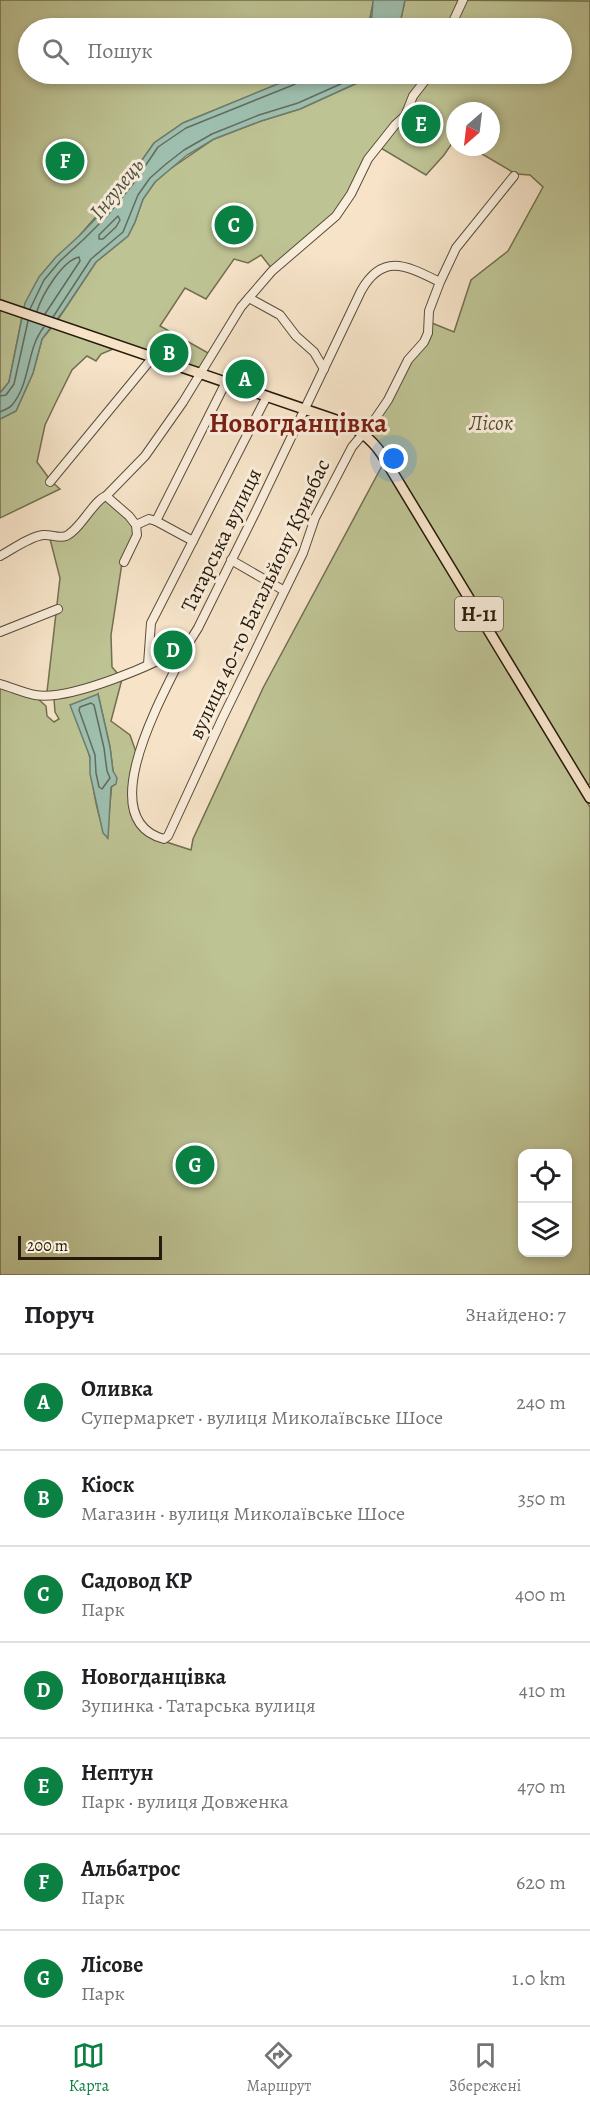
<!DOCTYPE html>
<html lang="uk">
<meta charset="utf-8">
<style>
:root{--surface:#fff;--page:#f2f2f2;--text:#202124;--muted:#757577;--line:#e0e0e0;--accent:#0b8043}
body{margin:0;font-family:Alegreya,serif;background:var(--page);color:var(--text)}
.controls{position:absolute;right:18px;bottom:18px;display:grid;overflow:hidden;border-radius:12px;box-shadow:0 3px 9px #0003}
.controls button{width:54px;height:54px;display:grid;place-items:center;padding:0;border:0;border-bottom:2px solid var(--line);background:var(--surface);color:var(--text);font:30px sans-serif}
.compass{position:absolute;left:446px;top:102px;width:54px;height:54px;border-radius:50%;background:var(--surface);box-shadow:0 3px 9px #0003;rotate:208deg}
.scale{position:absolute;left:18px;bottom:15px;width:144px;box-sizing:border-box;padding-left:6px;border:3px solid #261a0a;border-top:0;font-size:16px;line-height:21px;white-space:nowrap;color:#261a0a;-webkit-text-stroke:4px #f9eddb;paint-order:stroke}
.you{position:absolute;left:394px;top:459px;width:21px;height:21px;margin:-15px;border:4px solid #fff;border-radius:50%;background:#1a73e8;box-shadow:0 0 0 9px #1a73e833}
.badge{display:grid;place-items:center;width:39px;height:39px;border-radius:50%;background:var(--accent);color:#fff;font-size:20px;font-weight:700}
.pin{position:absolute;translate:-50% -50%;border:3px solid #fff;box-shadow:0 2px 6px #0006}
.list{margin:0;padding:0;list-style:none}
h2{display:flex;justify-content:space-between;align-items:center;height:78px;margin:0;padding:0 24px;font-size:26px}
h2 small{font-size:20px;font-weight:400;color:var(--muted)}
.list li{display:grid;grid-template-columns:39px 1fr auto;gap:18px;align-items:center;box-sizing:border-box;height:96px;padding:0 24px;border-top:2px solid var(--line)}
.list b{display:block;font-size:22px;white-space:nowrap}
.list p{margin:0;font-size:20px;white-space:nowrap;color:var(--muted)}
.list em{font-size:20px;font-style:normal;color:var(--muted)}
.icon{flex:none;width:33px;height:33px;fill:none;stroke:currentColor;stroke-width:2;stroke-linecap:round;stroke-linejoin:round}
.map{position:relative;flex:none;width:590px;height:1275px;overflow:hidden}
.search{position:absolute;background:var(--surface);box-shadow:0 3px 9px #0003;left:18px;right:18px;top:18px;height:66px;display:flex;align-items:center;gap:15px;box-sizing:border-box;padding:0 21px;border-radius:33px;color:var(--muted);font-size:22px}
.sheet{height:750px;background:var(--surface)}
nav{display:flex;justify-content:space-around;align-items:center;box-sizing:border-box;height:84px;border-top:2px solid var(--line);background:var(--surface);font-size:16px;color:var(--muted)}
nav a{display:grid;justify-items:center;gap:3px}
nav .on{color:var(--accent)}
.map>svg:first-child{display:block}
.green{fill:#bec394;stroke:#726e4f;stroke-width:1.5;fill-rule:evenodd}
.water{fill:#9ebfaf;stroke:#6e7d6d;stroke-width:1.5}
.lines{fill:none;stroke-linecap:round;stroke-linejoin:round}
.shore{stroke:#626c5c;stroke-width:1.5}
.minor-casing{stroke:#5a4c3a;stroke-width:10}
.major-casing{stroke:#261a0a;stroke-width:12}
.minor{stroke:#f9eddb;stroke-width:8}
.major{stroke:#f6e3c8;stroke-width:9}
.labels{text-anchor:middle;stroke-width:6;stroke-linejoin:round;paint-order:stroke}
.shield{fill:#f9eddb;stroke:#655949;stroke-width:1.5}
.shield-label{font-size:20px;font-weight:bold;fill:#261a0a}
.park-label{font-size:21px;font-style:italic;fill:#544d33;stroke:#f9eddb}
.street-label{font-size:21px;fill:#261a0a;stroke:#f9eddb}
.water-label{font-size:22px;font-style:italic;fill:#505444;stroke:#f9eddb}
.district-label{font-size:27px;font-weight:bold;fill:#7a1f14;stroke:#f9eddb}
</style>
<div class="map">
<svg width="590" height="1275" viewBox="0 0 590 1275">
<rect width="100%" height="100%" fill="#f6e3c8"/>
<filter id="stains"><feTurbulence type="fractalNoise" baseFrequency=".00333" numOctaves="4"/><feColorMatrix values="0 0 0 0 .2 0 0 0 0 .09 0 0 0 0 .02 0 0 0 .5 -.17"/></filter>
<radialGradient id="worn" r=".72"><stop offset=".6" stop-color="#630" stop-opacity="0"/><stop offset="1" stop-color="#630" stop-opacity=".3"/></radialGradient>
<g class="green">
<polygon points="0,0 373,0 373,3 368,28 28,28 28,74 302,74 183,123 154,143 128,180 80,235 24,309 0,305"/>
<polygon points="405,0 590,1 590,784 587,785 367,432 377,423 432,323 454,332 471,280 508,251 543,187 530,175 516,174 470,147 491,147 491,111 455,111 455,139 444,155 426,175 376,145 335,214 272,269 261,255 248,263 234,259 206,299 185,288 160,326 210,354 200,370 173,360 175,351 165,347 157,354 57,321 96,262 128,236 135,222 143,199 155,182 170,169 214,139 261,121 300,109 368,78 374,74 562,74 562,28 399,28"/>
<polygon points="0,308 22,317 9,382 0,393"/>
<polygon points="52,327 113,349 101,354 96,361 87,356 72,370 56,402 45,425 37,462 51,481 60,489 0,518 0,419 16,411 33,373 42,339"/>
<path d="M383,464L590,807V1275H0V687L38,699L46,706L47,716L54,722L59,719L55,712L54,699L122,679L111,721L130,735L136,752L130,807L136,823L151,837L191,850L193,839L263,688ZM98,694L110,747L113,771L107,837C96,814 92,785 90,759C89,750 84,740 81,732ZM522,1154H568V1252H522Z"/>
<polygon points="107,498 134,526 135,534 122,563 111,635 112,667 118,674 70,690 47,692 60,578 50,539 60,539 82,522"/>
</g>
<g class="water">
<polygon points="373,0 405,0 399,28 368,28 372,16"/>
<polygon points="302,74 374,74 368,78 300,109 261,121 214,139 187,155 155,182 143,199 135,222 128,236 96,262 64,310 42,339 33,373 16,411 0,419 0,393 9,382 25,303 39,277 56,257 80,235 102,212 128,180 154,143 183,123"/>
<polygon points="98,694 110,747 113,771 117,778 116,784 111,787 108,838 103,833 101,824 90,774 90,757 70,705"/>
</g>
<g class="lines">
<g class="shore">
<polygon points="118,216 120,220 116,227 103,239 99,239 99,235"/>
<polyline points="30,309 44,280 60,261 84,239 107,216 133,184 158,147 186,128 293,85 302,80 303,74"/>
<path d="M37,311C42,295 62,261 79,257L80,261L45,314"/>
<polyline points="53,317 91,259 123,232 138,195 150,178 166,164 184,150 212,134 259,115 298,103 363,74"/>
<polyline points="0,396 6,395 14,384 28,321"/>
<path d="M0,412C4,410 10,408 12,405C31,383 26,349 44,327"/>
<polygon points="91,703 94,705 104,748 107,771 110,778 102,789 99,787 96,773 95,755 79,710 80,707"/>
</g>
<defs>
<g id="minor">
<polyline points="450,28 463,0"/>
<path d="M440,282C407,266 383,252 361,291L256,511L198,628L188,644C169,685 88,819 164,839L168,836L222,719L303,553L315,518L352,447L373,422L388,400L408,360L424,342L428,333L429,311L432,303L440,282L456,248L514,176"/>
<polyline points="249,298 280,315 296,336 314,352 324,369"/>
<polyline points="50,482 153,357"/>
<polyline points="106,496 129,516 136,525"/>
<polyline points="156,521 193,541"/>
<path d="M0,556C13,549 29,537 43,535C51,534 58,539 66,536C80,530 94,500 106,496L145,456L183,402L241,307L272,271L336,216L351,194L368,159L395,125L405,116L413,96L430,74"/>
<polyline points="231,560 283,590"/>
<polyline points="124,562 137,535 136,525 149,519 156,521 226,382"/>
<polyline points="0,632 58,609"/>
<polyline points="148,664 151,623 267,396"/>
<path d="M0,684C11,687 24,693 35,695C70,701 158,664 188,644"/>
</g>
<path id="major" d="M0,305L339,421C357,428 370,437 381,453L590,798"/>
</defs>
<use href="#minor" class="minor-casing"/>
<use href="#major" class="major-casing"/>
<use href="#minor" class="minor"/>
<use href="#major" class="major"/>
</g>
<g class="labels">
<rect class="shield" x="455" y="597" width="48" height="34" rx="4.5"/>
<g class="shield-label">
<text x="479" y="621">Н-11</text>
</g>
<g class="park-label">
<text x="491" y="430">Лісок</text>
</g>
<g class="street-label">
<text transform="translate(221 540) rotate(-64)" y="7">Татарська вулиця</text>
<text transform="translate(259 599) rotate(-65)" y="7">вулиця 40-го Батальйону Кривбас</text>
</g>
<g class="water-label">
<text transform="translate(116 188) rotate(-51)" y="8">Інгулець</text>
</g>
<g class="district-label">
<text x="298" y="432">Новогданцівка</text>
</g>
</g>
<rect width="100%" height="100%" filter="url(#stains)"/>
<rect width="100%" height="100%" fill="url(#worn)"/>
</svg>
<div class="controls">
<button><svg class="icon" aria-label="locate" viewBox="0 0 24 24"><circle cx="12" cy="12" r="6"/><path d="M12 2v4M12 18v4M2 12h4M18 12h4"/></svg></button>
<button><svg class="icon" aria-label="layers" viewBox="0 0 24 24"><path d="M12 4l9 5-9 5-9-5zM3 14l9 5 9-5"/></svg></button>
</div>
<svg class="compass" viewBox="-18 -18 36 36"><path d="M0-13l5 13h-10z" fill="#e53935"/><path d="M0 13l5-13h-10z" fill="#757577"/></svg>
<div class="scale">200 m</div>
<div class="you"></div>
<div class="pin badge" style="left:245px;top:379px">A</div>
<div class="pin badge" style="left:169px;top:353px">B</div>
<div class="pin badge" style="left:234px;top:225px">C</div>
<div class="pin badge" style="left:173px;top:650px">D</div>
<div class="pin badge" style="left:421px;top:124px">E</div>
<div class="pin badge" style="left:65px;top:161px">F</div>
<div class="pin badge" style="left:195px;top:1165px">G</div>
<div class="search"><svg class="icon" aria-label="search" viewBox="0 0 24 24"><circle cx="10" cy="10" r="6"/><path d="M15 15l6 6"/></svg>Пошук</div>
</div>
<section class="sheet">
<h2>Поруч<small>Знайдено: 7</small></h2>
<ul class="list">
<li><span class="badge">A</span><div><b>Оливка</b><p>Супермаркет · вулиця Миколаївське Шосе</p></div><em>240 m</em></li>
<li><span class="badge">B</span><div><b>Кіоск</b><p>Магазин · вулиця Миколаївське Шосе</p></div><em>350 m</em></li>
<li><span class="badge">C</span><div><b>Садовод КР</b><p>Парк</p></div><em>400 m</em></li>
<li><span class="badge">D</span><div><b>Новогданцівка</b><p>Зупинка · Татарська вулиця</p></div><em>410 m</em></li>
<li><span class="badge">E</span><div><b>Нептун</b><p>Парк · вулиця Довженка</p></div><em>470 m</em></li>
<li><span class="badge">F</span><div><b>Альбатрос</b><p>Парк</p></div><em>620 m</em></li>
<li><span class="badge">G</span><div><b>Лісове</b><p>Парк</p></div><em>1.0 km</em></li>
</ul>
</section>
<nav>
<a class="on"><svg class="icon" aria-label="map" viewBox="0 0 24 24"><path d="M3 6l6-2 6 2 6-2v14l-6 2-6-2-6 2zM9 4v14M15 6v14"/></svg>Карта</a>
<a><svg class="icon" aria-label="directions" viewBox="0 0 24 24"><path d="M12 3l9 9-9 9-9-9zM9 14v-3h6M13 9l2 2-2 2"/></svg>Маршрут</a>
<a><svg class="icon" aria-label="saved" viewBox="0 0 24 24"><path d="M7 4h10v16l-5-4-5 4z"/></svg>Збережені</a>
</nav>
